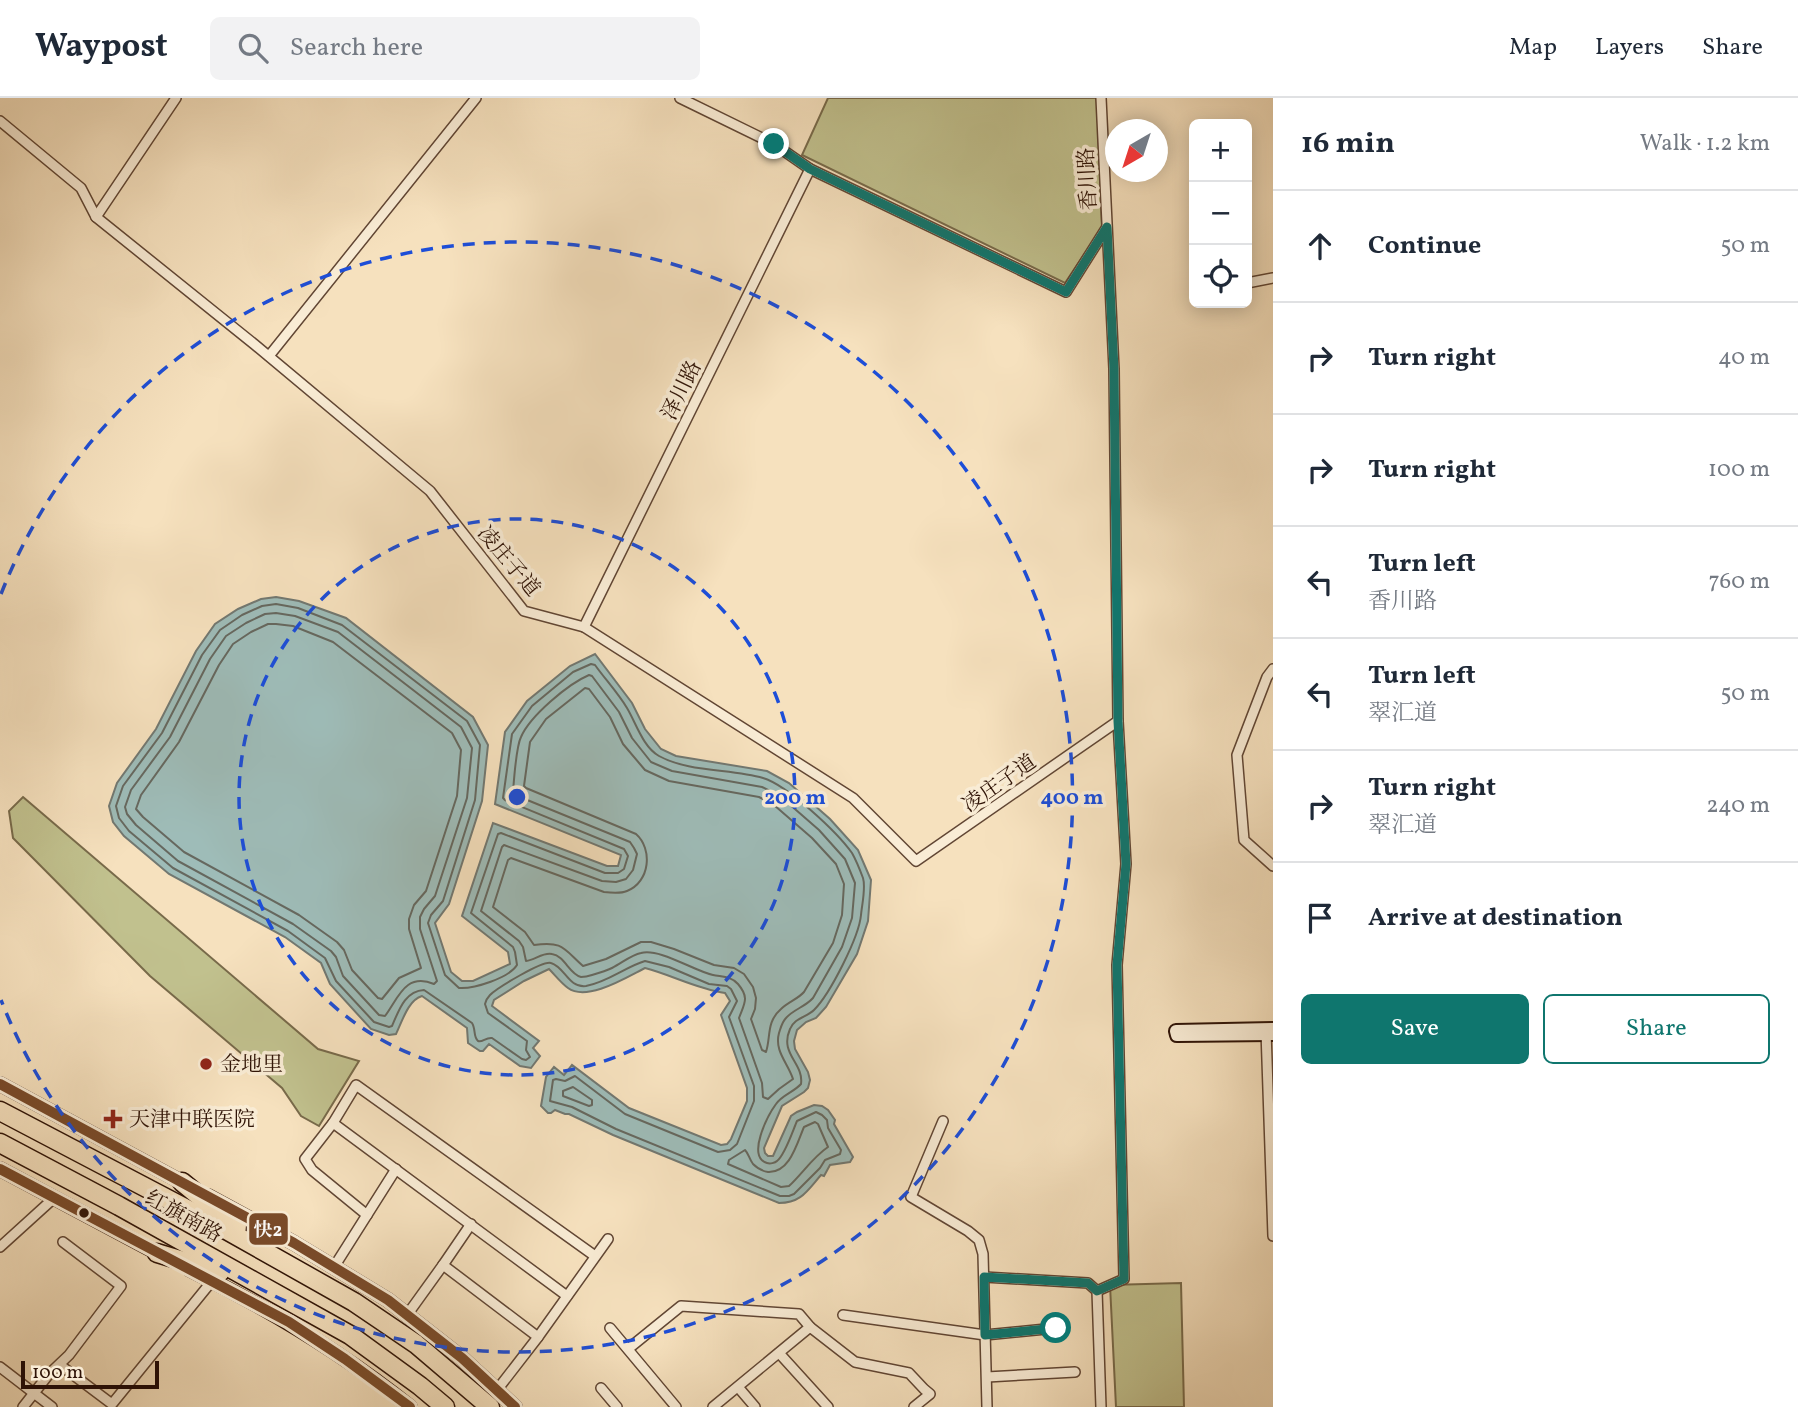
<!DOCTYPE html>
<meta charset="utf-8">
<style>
:root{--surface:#fff;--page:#f2f2f3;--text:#1f2937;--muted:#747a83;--line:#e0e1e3;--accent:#0f766e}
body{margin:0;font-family:Vollkorn,"Noto Serif SC",serif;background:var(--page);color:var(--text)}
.controls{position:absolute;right:21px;top:21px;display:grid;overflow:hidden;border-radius:10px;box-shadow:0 4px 18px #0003}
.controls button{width:63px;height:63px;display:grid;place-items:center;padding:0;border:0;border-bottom:2px solid var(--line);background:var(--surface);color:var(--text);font:35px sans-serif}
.compass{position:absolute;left:1105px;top:21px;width:63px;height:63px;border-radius:50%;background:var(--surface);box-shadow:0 4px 18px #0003;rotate:219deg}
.scale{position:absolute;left:21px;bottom:18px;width:138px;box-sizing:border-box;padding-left:7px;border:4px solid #2f1306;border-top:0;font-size:19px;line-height:24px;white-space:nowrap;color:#2f1306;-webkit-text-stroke:5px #f9ecd5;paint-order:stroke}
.stop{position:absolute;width:21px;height:21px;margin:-16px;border:5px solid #0f766e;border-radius:50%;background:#fff}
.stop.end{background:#0f766e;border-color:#fff;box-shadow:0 2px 7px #0008}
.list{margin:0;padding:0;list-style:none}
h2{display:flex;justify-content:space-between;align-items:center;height:91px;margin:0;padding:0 28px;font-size:30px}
h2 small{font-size:23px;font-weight:400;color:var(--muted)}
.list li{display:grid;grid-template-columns:46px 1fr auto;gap:21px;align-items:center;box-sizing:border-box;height:112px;padding:0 28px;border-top:2px solid var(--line)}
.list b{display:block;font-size:26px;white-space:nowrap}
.list p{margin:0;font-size:23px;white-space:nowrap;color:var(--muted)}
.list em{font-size:23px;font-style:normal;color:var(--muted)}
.actions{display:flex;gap:14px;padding:21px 28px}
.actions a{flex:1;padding:16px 0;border:2px solid var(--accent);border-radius:10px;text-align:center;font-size:24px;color:var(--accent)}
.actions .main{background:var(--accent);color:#fff}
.icon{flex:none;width:38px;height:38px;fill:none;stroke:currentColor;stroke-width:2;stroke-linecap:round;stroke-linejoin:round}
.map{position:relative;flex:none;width:1273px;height:1309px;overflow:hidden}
header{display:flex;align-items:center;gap:42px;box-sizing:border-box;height:98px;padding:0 35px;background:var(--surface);border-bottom:2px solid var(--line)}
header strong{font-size:33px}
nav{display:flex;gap:38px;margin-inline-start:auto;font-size:24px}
.search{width:490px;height:63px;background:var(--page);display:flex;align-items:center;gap:18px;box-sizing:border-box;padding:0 24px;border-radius:10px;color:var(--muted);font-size:26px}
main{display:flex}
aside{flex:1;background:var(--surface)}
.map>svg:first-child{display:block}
.green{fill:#c1c18e;stroke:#786a4a;stroke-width:2}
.water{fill:#9ebcb8;stroke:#727871;stroke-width:2}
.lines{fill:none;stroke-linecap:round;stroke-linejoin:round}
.shore{stroke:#66685f;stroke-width:2}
.street-casing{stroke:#614634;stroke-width:12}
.secondary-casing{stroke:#2f1306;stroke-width:16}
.highway-casing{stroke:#2f1306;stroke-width:21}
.street{stroke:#f9ecd5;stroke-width:9}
.secondary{stroke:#f9ecd5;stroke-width:12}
.highway{stroke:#f6e1be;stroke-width:18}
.bus-1-casing{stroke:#f9ecd5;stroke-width:16}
.bus-1{stroke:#7a4b2a;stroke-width:10}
.route{stroke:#0f766e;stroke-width:9}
.ring{fill:none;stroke:#1d4ed8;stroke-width:3.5;stroke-dasharray:12 9}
.poi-dot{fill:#8f2418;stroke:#f9ecd5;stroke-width:2.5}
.bus-dot{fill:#2f1306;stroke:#f9ecd5;stroke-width:2.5}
.labels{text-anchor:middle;stroke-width:7;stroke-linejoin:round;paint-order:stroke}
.street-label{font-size:21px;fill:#2f1306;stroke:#f9ecd5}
.poi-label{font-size:21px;fill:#2f1306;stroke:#f9ecd5;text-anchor:start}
.centre{fill:#1d4ed8;stroke:#f9ecd5;stroke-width:3.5}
.ring-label{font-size:21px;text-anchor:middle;font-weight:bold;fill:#1d4ed8;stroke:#f9ecd5;stroke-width:7;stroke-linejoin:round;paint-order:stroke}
.line-badge{stroke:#f9ecd5;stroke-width:2.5}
.badge-label{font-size:19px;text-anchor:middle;font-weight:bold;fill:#fff}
</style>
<header>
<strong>Waypost</strong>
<div class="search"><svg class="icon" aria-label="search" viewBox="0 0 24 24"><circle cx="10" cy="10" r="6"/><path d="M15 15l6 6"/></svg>Search here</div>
<nav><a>Map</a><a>Layers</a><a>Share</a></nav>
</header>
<main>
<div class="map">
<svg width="1273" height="1309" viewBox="0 0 1273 1309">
<rect width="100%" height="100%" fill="#f6e1be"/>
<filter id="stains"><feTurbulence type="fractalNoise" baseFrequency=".00286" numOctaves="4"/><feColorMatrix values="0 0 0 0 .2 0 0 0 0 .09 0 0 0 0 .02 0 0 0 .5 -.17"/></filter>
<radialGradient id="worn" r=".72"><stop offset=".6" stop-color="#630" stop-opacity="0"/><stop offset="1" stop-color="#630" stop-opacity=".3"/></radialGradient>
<g class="green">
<polygon points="828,0 1097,0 1102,130 1065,185 802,57"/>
<polygon points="23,699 318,951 359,963 319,1028 301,1018 282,990 150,878 13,740 9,713"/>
<polygon points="1181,1185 1184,1309 1116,1309 1110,1187"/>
</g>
<path class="water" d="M276,499L299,503L346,520L473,619L488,647L482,703L449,806L435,825L451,874L462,883H473L510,866L508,854L462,818L493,725L607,768H618L621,757L495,706L505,634L527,603L570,568L595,556L632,605L645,631L661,651L676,658L767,673L789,685L830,721L858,752L871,782L868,823L857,856L826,909L816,920L806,924L797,932L794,943L795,951L808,974L810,982L808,990L804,994L782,1008L764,1050L765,1055L768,1058H773L791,1018L797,1014L814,1007L822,1008L828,1012L835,1022L834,1026L853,1059L850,1064L830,1067L824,1078L821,1077C807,1093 801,1105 779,1105L613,1037L569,1016H565L555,1012L551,1015H548L541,1008L546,979L554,969L564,977L572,967L629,1010L721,1047L727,1046L731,1041L747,1003V990L721,917L730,903L725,895C697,891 672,877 645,870C627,879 587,904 568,890C561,885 555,877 549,871L524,883L494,902L492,908L539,943L533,950L540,958L531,970L520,968L489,946L483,953H480L468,945L467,930L422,898C408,902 402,924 396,936L389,937L371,931L330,886L321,865L285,839L169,776L124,738L113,724L109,708L117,685L156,631L196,553L215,526L238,511L261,501Z"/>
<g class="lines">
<g class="shore">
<path d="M276,506L298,510L342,527L467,623L480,647L475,702L443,803L431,817L428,825L445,877L459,890C474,891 509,880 517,867L515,854L513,849L471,815L498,736L501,735L605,775H618L624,771L628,758L624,751L505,702L503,700L512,636L532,608L573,574L591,566L595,567C605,581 618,595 627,610C636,625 643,649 659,658C688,674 732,671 763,680C787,687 837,734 852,755C856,762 860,772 863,780C866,790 862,806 861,817C859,839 830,896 814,912C807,919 794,920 790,931C779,956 804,965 801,986C794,994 782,997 776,1006C768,1017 746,1059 767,1065C770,1066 775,1065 777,1063C785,1057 793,1032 797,1023L816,1014L822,1017L827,1022L828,1030L841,1052L840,1056L825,1062L820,1070L794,1096L789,1098H780L616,1031L572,1009L550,1003L553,982L556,981L565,983L575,978L625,1016L718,1054L730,1052L737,1046L754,1003V988L729,919L737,903L731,891L727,888L709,886L669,869L645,863C625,869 608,884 586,888C568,890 565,869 551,865C543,862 497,890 490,897C487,900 486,902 485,906L488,915L527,943L526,952L530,959L526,962L522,961L492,940C486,939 482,945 478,943C473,939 476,931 472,925L424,892C405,893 399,912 392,928L389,929L374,924L336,883L325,860L288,833L173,770L129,733L119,720L116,708L123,688L162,635L202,557L220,532L242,517L262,508Z"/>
<path d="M276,515L295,518L338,534L461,629L472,650L467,700L435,798L424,811L420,819V831L437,883L434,886C405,874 398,901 385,918L379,917L343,878L336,859L331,853L293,826L178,763L136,727L127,716L125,709L131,692L170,639L210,561L226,538L246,525L265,516Z"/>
<polygon points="268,526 276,526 293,528 333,544 452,635 461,652 457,698 426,793 414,807 409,821 409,831 421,870 399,880 382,901 378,900 352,872 344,852 337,844 299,817 184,754 143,719 136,711 141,697 179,644 219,567 233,546 251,534"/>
<path d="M589,577L592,578L619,614L632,640L651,664L672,673L762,689L780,698L819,732L845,761L855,785L852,820L842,849L813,900C805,909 794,911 786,920C782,924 781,929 779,935C774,953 788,965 793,981L779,991L768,1001L763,999L762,985L739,920C744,906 750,900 738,886C731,878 722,879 713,877C694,873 660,850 641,855C631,857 622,865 612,870C606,873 599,875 592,877C589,878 584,879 581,879C569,876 565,858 552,856C543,854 535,862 526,863L523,849L519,843L481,813L502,749L504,747L602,783L616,784L626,781L633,772L637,756L634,750L630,744L515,697L513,694C514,682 516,649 521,639C530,618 568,586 589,577Z"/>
<path d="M585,590L589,591L610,619L623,646L645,672L669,683L759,699L774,707L812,740L836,766L844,786L842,817L833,845L804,894C798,901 788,904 781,911C766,924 771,939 766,954L762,952L751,921L755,911L756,900L753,889L744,876L734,870L714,867L674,851L651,844H641L606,861L583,868C563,850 563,843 534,847L525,834L493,809L508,762L511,760L604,794C612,795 620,796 627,793C650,784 653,751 636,736L526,690L524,688L530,644L546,621Z"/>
<polygon points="573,989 592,1002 592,1007 589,1008 563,998 563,993"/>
<path d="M815,1024L818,1026L828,1049C813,1059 802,1076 789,1088L781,1089L728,1066L729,1062L745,1052C749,1056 749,1061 753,1066C757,1070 762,1073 768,1074C790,1075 797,1045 804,1029Z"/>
</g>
<defs>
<g id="street">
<polyline points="176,0 96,119 254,246 430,393 524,513 584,529 853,700 916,763 1118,623"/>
<polyline points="680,0 774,46 810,71 1066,194 1107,129"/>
<polyline points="0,23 81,90 96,119"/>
<polyline points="1247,185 1273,180"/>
<polyline points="269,258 476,0"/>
<polyline points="584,529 810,71"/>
<polyline points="1273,571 1267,579 1237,657 1244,742 1273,768"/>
<polyline points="1266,933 1273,1138"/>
<polyline points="943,1023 911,1099 968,1133 979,1142 983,1156 987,1309"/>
<polyline points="333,1025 356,987 595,1158"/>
<polyline points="367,1117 312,1072 305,1061 333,1025 567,1198"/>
<polyline points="0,1149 54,1100"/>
<polyline points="443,1167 471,1126"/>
<polyline points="334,1169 396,1071"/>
<polyline points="984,1179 1088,1185 1097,1193 1101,1309"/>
<polyline points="1097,1193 1124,1181 1117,867 1126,766 1118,623 1114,271 1101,0"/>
<polyline points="407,1217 443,1167 538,1239 497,1292"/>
<polyline points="843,1217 985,1237 1056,1230"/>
<polyline points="610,1230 676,1309"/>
<polyline points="538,1239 608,1141"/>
<polyline points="628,1251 681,1208 799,1216 810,1229"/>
<polyline points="779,1255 828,1309"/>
<polyline points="60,1267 112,1306 212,1183"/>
<polyline points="0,1269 52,1309"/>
<polyline points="987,1279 1075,1274"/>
<polyline points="738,1289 755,1309"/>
<polyline points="601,1290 617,1309"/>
<polyline points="23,1309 49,1276 69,1257 121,1188 63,1144"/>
<polyline points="713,1309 810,1229 855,1264 909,1275 924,1291 930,1296 914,1309"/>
</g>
<g id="secondary">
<polyline points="1273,931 1176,933 1177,937 1273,936"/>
<polyline points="0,986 189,1088"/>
<polyline points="0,1071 163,1158"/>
<polyline points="208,1098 294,1145 388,1202 462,1260 515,1309"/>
<path d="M189,1171C267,1210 342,1254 410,1309"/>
</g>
<g id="highway">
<polyline points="0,1013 221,1129 354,1204 416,1246 490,1309"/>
<polyline points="0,1045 119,1108 350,1237 420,1288 445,1309"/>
<polyline points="182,1084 237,1129"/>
<polyline points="157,1155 220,1174"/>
</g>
</defs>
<use href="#street" class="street-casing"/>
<use href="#secondary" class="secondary-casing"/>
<use href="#highway" class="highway-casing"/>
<use href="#street" class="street"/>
<use href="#secondary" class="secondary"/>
<use href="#highway" class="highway"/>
<defs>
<g id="bus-1">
<polyline points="0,986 294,1145 388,1202 462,1260 515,1309"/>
<polyline points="0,1071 289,1224 345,1261 410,1309"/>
</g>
</defs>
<use href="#bus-1" class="bus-1-casing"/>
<use href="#bus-1" class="bus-1"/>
</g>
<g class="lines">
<polyline class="route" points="774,46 810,71 1066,194 1107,129 1114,271 1118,623 1126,766 1117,867 1124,1181 1097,1193 1088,1185 984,1179 985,1237 1056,1230"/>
</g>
<g class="ring">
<circle cx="517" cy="699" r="278"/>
<path d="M1 496A555 555 0 1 1 1 902"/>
</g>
<g class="poi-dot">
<circle cx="206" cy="966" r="7"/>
<path d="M109.5 1010.5h7v7h7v7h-7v7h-7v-7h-7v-7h7z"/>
</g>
<circle class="bus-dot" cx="84" cy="1115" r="6"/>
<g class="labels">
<g class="street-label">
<text transform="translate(1087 81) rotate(-93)" y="7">香川路</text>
<text transform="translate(681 292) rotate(-64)" y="7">泽川路</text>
<text transform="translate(509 463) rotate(50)" y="7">凌庄子道</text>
<text transform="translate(999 685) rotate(-35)" y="7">凌庄子道</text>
<text transform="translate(184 1118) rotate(29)" y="7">红旗南路</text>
</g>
<g class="poi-label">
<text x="220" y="973">金地里</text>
<text x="129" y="1028">天津中联医院</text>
</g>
</g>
<circle cx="517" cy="699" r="10" class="centre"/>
<g class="ring-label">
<text x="795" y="706">200 m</text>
<text x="1072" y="706">400 m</text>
</g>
<rect class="line-badge" x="248" y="1114" width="41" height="34" rx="7" fill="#7a4b2a"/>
<g class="badge-label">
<text x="268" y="1138">快2</text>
</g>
<rect width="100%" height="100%" filter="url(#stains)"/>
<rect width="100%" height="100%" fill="url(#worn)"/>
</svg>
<div class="controls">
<button>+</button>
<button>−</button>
<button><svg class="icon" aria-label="locate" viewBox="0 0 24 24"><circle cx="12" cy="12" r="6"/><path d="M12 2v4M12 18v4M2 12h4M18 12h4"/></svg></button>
</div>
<svg class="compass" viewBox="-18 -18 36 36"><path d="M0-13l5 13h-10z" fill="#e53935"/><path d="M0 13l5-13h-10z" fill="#747a83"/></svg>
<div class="scale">100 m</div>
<div class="stop" style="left:1056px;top:1230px"></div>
<div class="stop end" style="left:774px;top:46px"></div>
</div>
<aside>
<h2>16 min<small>Walk · 1.2 km</small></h2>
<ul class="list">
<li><svg class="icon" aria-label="ahead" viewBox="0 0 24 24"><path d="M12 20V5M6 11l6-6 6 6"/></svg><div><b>Continue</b></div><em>50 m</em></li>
<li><svg class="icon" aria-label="right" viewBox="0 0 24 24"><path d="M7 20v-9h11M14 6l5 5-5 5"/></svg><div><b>Turn right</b></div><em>40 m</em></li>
<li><svg class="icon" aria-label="right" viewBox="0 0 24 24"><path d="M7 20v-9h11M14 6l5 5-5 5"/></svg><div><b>Turn right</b></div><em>100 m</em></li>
<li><svg class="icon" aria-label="left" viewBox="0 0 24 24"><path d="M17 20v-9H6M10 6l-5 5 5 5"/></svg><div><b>Turn left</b><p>香川路</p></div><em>760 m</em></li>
<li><svg class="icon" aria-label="left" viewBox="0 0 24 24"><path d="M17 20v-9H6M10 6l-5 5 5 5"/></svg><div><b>Turn left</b><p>翠汇道</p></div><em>50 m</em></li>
<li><svg class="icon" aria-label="right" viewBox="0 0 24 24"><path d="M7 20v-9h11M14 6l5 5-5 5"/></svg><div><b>Turn right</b><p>翠汇道</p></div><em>240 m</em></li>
<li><svg class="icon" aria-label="arrive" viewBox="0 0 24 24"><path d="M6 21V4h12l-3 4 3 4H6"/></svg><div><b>Arrive at destination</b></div></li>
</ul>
<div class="actions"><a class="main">Save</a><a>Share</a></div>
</aside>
</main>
